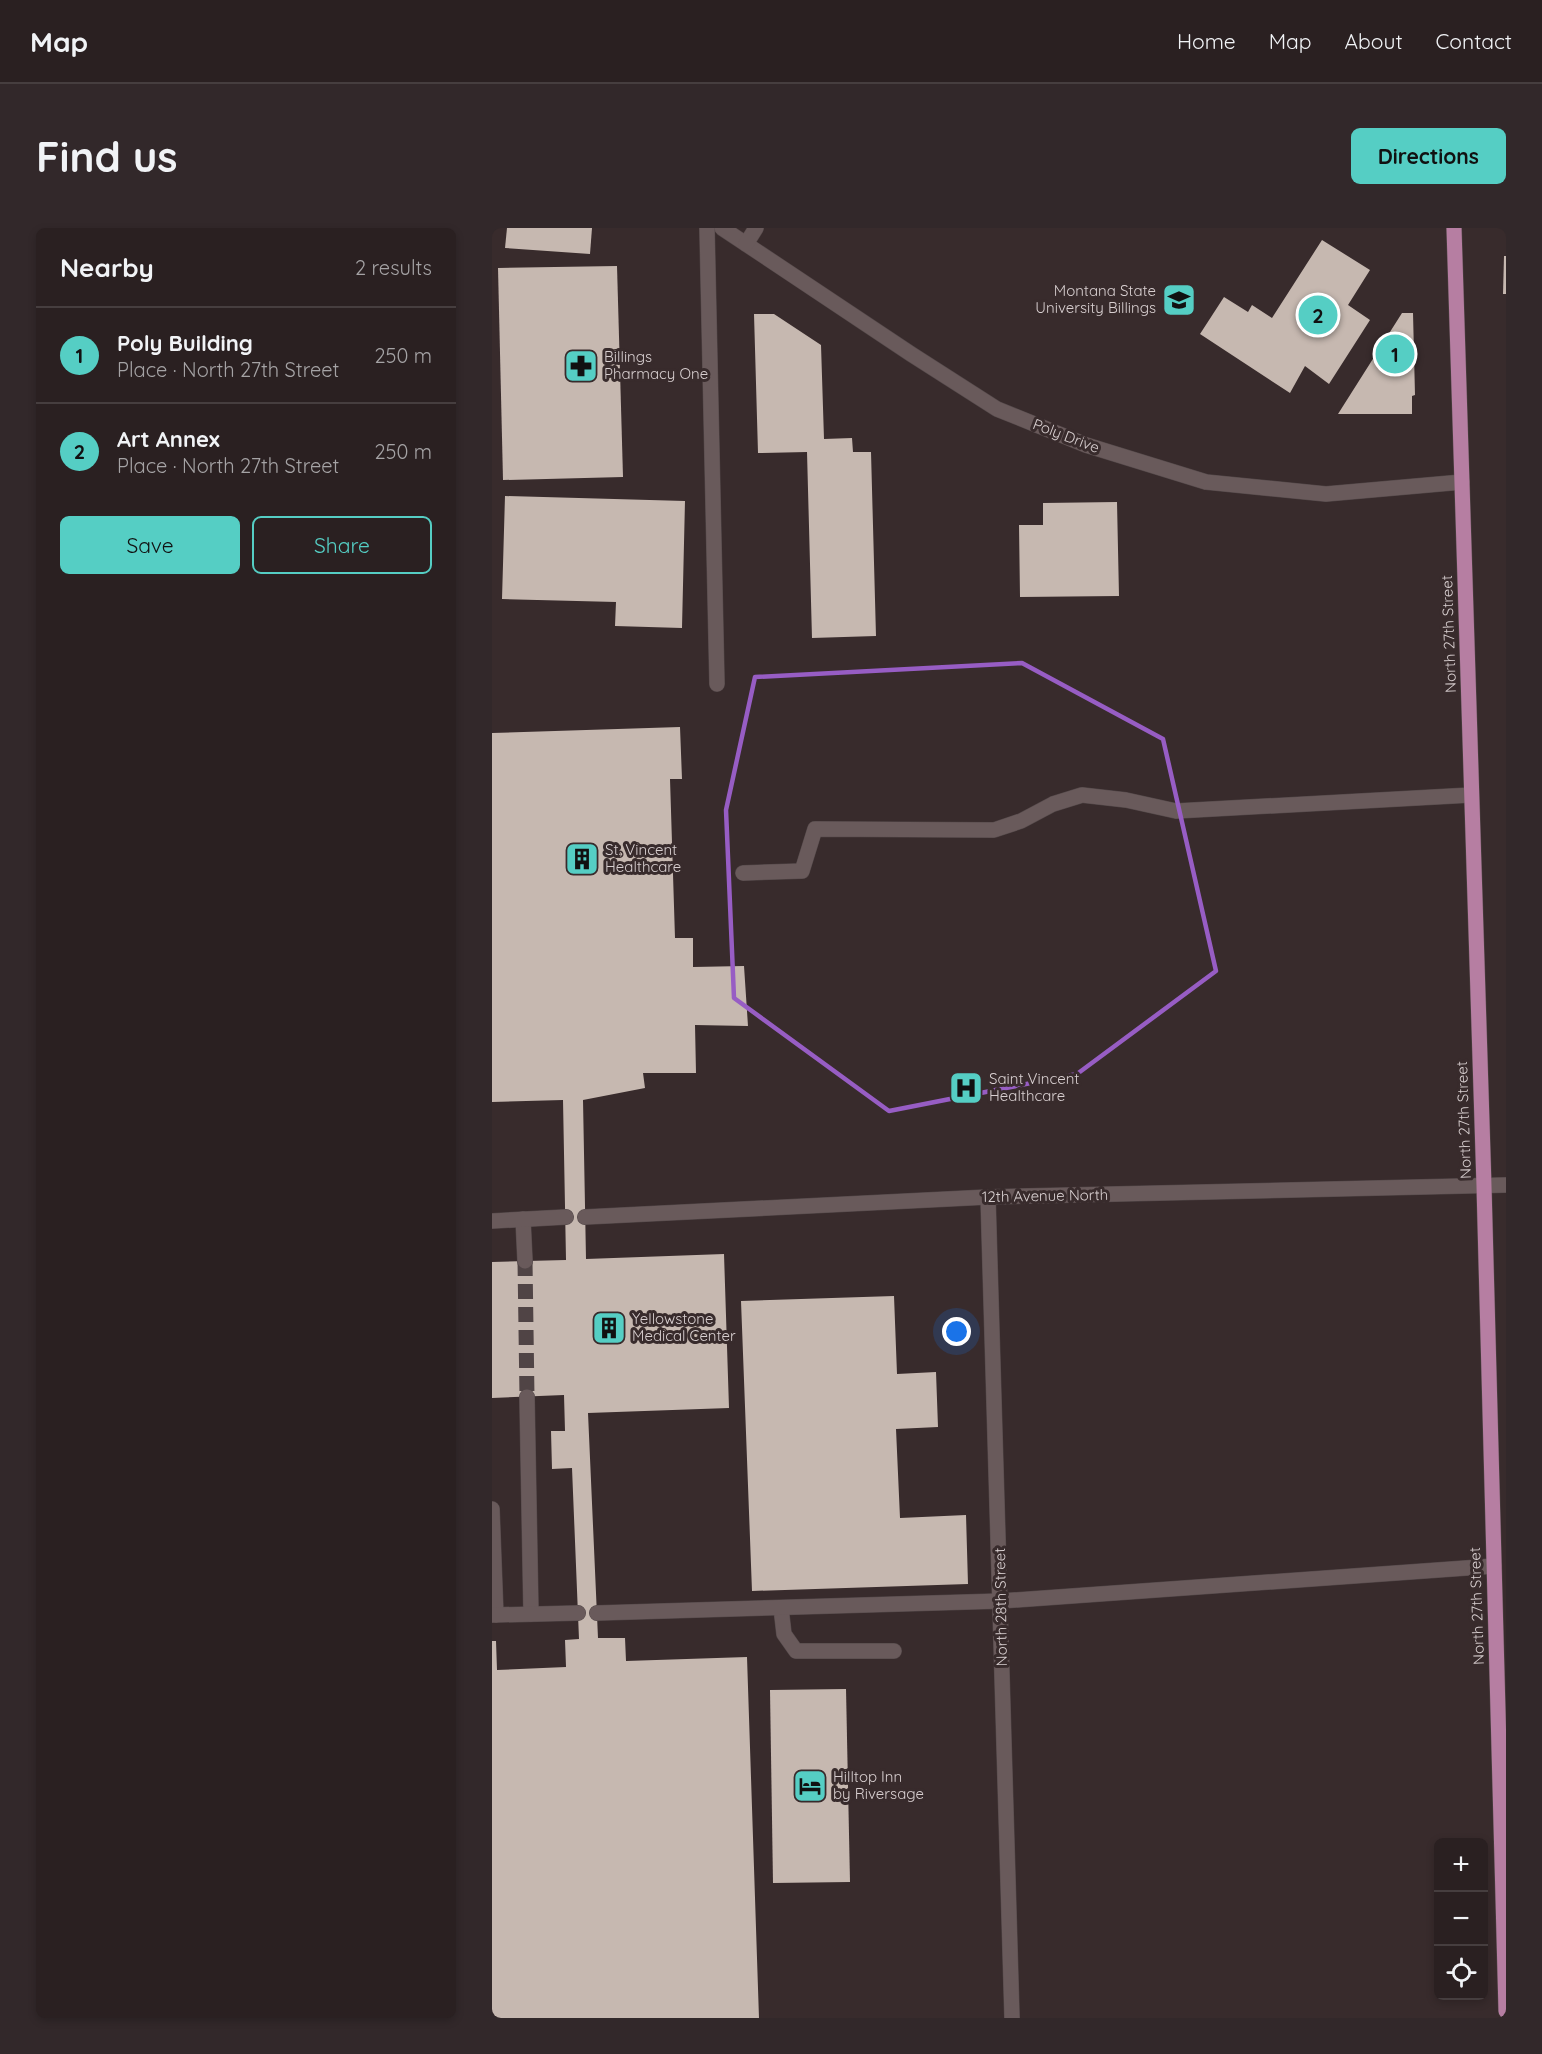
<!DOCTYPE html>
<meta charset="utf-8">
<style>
:root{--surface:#2a2021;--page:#32282a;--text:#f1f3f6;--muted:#a5a3a5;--line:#463e3f;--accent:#55cec4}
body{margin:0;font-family:Quicksand,sans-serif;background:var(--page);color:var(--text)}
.controls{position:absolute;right:18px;bottom:18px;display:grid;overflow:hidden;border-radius:9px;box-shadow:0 3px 9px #0003}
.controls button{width:54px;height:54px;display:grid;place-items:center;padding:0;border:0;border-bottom:2px solid var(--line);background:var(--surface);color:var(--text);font:30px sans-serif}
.you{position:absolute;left:465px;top:1104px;width:21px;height:21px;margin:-15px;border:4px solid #fff;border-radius:50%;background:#1a73e8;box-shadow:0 0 0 9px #1a73e833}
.badge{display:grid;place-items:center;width:39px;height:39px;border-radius:50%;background:var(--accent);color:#111;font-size:20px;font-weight:700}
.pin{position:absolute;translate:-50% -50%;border:3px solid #fff;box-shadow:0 2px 6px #0006}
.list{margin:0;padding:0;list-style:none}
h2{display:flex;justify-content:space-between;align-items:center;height:78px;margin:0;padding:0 24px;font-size:26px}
h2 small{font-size:20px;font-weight:400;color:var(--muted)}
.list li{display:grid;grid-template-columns:39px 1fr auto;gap:18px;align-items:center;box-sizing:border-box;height:96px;padding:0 24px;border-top:2px solid var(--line)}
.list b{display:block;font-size:22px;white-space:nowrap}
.list p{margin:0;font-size:20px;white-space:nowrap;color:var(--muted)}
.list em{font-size:20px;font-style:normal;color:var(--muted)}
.actions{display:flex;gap:12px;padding:18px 24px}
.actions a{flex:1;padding:14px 0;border:2px solid var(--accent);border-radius:9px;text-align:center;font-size:21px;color:var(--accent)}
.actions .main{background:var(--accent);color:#111}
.icon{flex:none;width:33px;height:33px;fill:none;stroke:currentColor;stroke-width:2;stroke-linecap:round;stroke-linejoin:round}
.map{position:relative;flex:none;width:1014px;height:1790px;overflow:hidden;border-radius:9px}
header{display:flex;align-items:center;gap:36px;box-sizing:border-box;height:84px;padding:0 30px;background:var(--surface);border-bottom:2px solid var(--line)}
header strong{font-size:28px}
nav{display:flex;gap:33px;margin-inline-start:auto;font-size:21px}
.intro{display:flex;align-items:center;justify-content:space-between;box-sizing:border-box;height:144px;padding:0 36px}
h1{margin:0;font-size:42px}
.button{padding:15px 27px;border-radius:9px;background:var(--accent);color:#111;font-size:21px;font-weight:700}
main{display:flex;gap:36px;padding:0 36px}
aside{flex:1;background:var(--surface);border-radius:9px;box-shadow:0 3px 9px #0003}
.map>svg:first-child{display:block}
.building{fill:#c6b8b0}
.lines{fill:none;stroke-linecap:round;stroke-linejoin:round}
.minor-tunnel{stroke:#504445;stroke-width:15;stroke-dasharray:15 8;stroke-linecap:butt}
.minor-casing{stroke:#534849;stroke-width:16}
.major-casing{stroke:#534849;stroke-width:16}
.minor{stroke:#695a5b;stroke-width:15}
.major{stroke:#b67ea2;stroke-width:15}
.marked{fill:none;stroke:#975dc4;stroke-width:4.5;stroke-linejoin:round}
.labels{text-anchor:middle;stroke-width:6;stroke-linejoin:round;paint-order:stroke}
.poi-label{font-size:15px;fill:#d8cfd0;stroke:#382b2c;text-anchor:start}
.street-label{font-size:15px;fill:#d8cfd0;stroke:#382b2c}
</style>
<header>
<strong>Map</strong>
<nav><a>Home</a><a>Map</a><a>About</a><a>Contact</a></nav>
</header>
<div class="intro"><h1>Find us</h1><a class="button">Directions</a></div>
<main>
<aside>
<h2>Nearby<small>2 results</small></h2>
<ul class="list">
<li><span class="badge">1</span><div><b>Poly Building</b><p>Place · North 27th Street</p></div><em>250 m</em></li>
<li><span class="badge">2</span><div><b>Art Annex</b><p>Place · North 27th Street</p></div><em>250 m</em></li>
</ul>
<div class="actions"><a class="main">Save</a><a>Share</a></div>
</aside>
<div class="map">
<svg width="1014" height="1790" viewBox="0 0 1014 1790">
<rect width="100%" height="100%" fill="#382b2c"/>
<g class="building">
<polygon points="15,0 100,0 98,26 13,20"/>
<polygon points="830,12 878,42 856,77 878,92 837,156 813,138 798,165 708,106 732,69 756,84 760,77 780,90"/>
<polygon points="1012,28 1014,28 1014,66 1011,66"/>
<polygon points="125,38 131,249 11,252 6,40"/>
<polygon points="910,85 921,85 923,167 920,168 920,186 846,186"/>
<polygon points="262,86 282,86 329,117 332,211 360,210 361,224 379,224 384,408 320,410 315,224 266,225"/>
<polygon points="13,268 193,273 190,400 123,398 124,374 10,371"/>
<polygon points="625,274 627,368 528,369 527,297 551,297 551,275"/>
<polygon points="188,499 190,551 178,551 183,710 201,710 201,739 252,738 256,798 203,797 204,845 151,845 153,860 91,872 94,1031 232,1026 237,1180 96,1185 106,1410 133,1410 134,1433 255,1429 267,1790 0,1790 0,1413 4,1413 5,1442 74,1439 73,1412 87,1411 80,1240 60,1241 59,1203 73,1203 72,1167 0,1170 0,1034 74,1032 71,872 0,874 0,505"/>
<polygon points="402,1068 405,1146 444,1144 446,1199 404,1201 408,1290 474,1287 476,1356 260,1363 249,1073"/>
<polygon points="354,1461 358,1654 281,1655 278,1462"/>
</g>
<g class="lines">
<polyline class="minor-tunnel" points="33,1033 35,1169"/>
<defs>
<g id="minor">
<polyline points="215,0 225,456"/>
<polyline points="230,0 419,126 505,181 594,217 714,254 834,266 970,254"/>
<polyline points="254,16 264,0"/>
<polyline points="251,645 310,643 323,601 502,602 529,593 561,576 590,567 634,572 684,583 979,567"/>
<polyline points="496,969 520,1790"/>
<polyline points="93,989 496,969 1014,957"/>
<polyline points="31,991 33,1033"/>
<polyline points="0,993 74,989"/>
<polyline points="35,1169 39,1386"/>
<polyline points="0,1281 4,1387"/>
<polyline points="289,1380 292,1406 304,1423 402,1423"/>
<polyline points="105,1385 509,1373 1002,1338"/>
<polyline points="0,1387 86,1385"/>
</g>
<polyline id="major" points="962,0 992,958 1014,1783"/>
</defs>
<use href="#minor" class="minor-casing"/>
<use href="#major" class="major-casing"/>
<use href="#minor" class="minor"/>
<use href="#major" class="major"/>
</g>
<path class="marked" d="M530,435L671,511L724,743L585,846L397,883L242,770L234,582L263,449Z"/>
<defs>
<symbol id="university-square" viewBox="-11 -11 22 22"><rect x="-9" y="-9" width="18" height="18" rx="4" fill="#55cec4" stroke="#382b2c"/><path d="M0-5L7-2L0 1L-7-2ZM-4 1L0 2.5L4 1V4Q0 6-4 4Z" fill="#111"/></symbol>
<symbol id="pharmacy-square" viewBox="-11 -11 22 22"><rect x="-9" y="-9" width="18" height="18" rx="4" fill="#55cec4" stroke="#382b2c"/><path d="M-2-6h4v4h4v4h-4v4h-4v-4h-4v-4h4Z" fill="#111"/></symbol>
<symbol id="building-square" viewBox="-11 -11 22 22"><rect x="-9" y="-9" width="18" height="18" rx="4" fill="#55cec4" stroke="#382b2c"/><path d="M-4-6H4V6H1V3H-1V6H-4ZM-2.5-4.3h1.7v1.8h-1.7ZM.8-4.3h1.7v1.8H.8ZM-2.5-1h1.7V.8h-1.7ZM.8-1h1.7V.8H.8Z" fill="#111"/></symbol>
<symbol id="hospital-square" viewBox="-11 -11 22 22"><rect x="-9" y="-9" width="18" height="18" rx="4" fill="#55cec4" stroke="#382b2c"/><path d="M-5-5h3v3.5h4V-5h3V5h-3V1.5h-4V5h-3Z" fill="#111"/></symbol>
<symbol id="hotel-square" viewBox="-11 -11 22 22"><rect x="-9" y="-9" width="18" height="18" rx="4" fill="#55cec4" stroke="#382b2c"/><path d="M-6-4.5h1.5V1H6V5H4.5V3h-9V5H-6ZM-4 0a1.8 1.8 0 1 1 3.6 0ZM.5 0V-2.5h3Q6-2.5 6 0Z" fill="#111"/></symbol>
</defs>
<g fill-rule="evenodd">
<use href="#university-square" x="668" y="53" width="38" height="38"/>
<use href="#pharmacy-square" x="70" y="119" width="38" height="38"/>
<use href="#building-square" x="71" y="612" width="38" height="38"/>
<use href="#hospital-square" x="455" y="841" width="38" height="38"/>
<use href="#building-square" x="98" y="1081" width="38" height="38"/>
<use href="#hotel-square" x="299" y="1539" width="38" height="38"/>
</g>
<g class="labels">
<g class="poi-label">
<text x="664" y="68" text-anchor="end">Montana State<tspan x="664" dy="17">University Billings</tspan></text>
<text x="112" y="134">Billings<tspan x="112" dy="17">Pharmacy One</tspan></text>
<text x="113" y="627">St. Vincent<tspan x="113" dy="17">Healthcare</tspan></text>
<text x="497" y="856">Saint Vincent<tspan x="497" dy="17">Healthcare</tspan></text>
<text x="140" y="1096">Yellowstone<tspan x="140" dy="17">Medical Center</tspan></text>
<text x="341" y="1554">Hilltop Inn<tspan x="341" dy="17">by Riversage</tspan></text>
</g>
<g class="street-label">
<text transform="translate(574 208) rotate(21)" y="5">Poly Drive</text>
<text transform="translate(957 406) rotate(-92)" y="5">North 27th Street</text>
<text transform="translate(972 892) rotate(-92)" y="5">North 27th Street</text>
<text transform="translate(553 968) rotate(-1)" y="5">12th Avenue North</text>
<text transform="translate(985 1378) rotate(-92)" y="5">North 27th Street</text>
<text transform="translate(509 1379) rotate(-91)" y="5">North 28th Street</text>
</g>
</g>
</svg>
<div class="controls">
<button>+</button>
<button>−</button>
<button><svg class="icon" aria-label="locate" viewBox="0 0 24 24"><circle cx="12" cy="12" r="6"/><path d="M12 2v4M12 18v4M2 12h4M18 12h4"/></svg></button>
</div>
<div class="you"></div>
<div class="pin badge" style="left:903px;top:126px">1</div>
<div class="pin badge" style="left:826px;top:87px">2</div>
</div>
</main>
